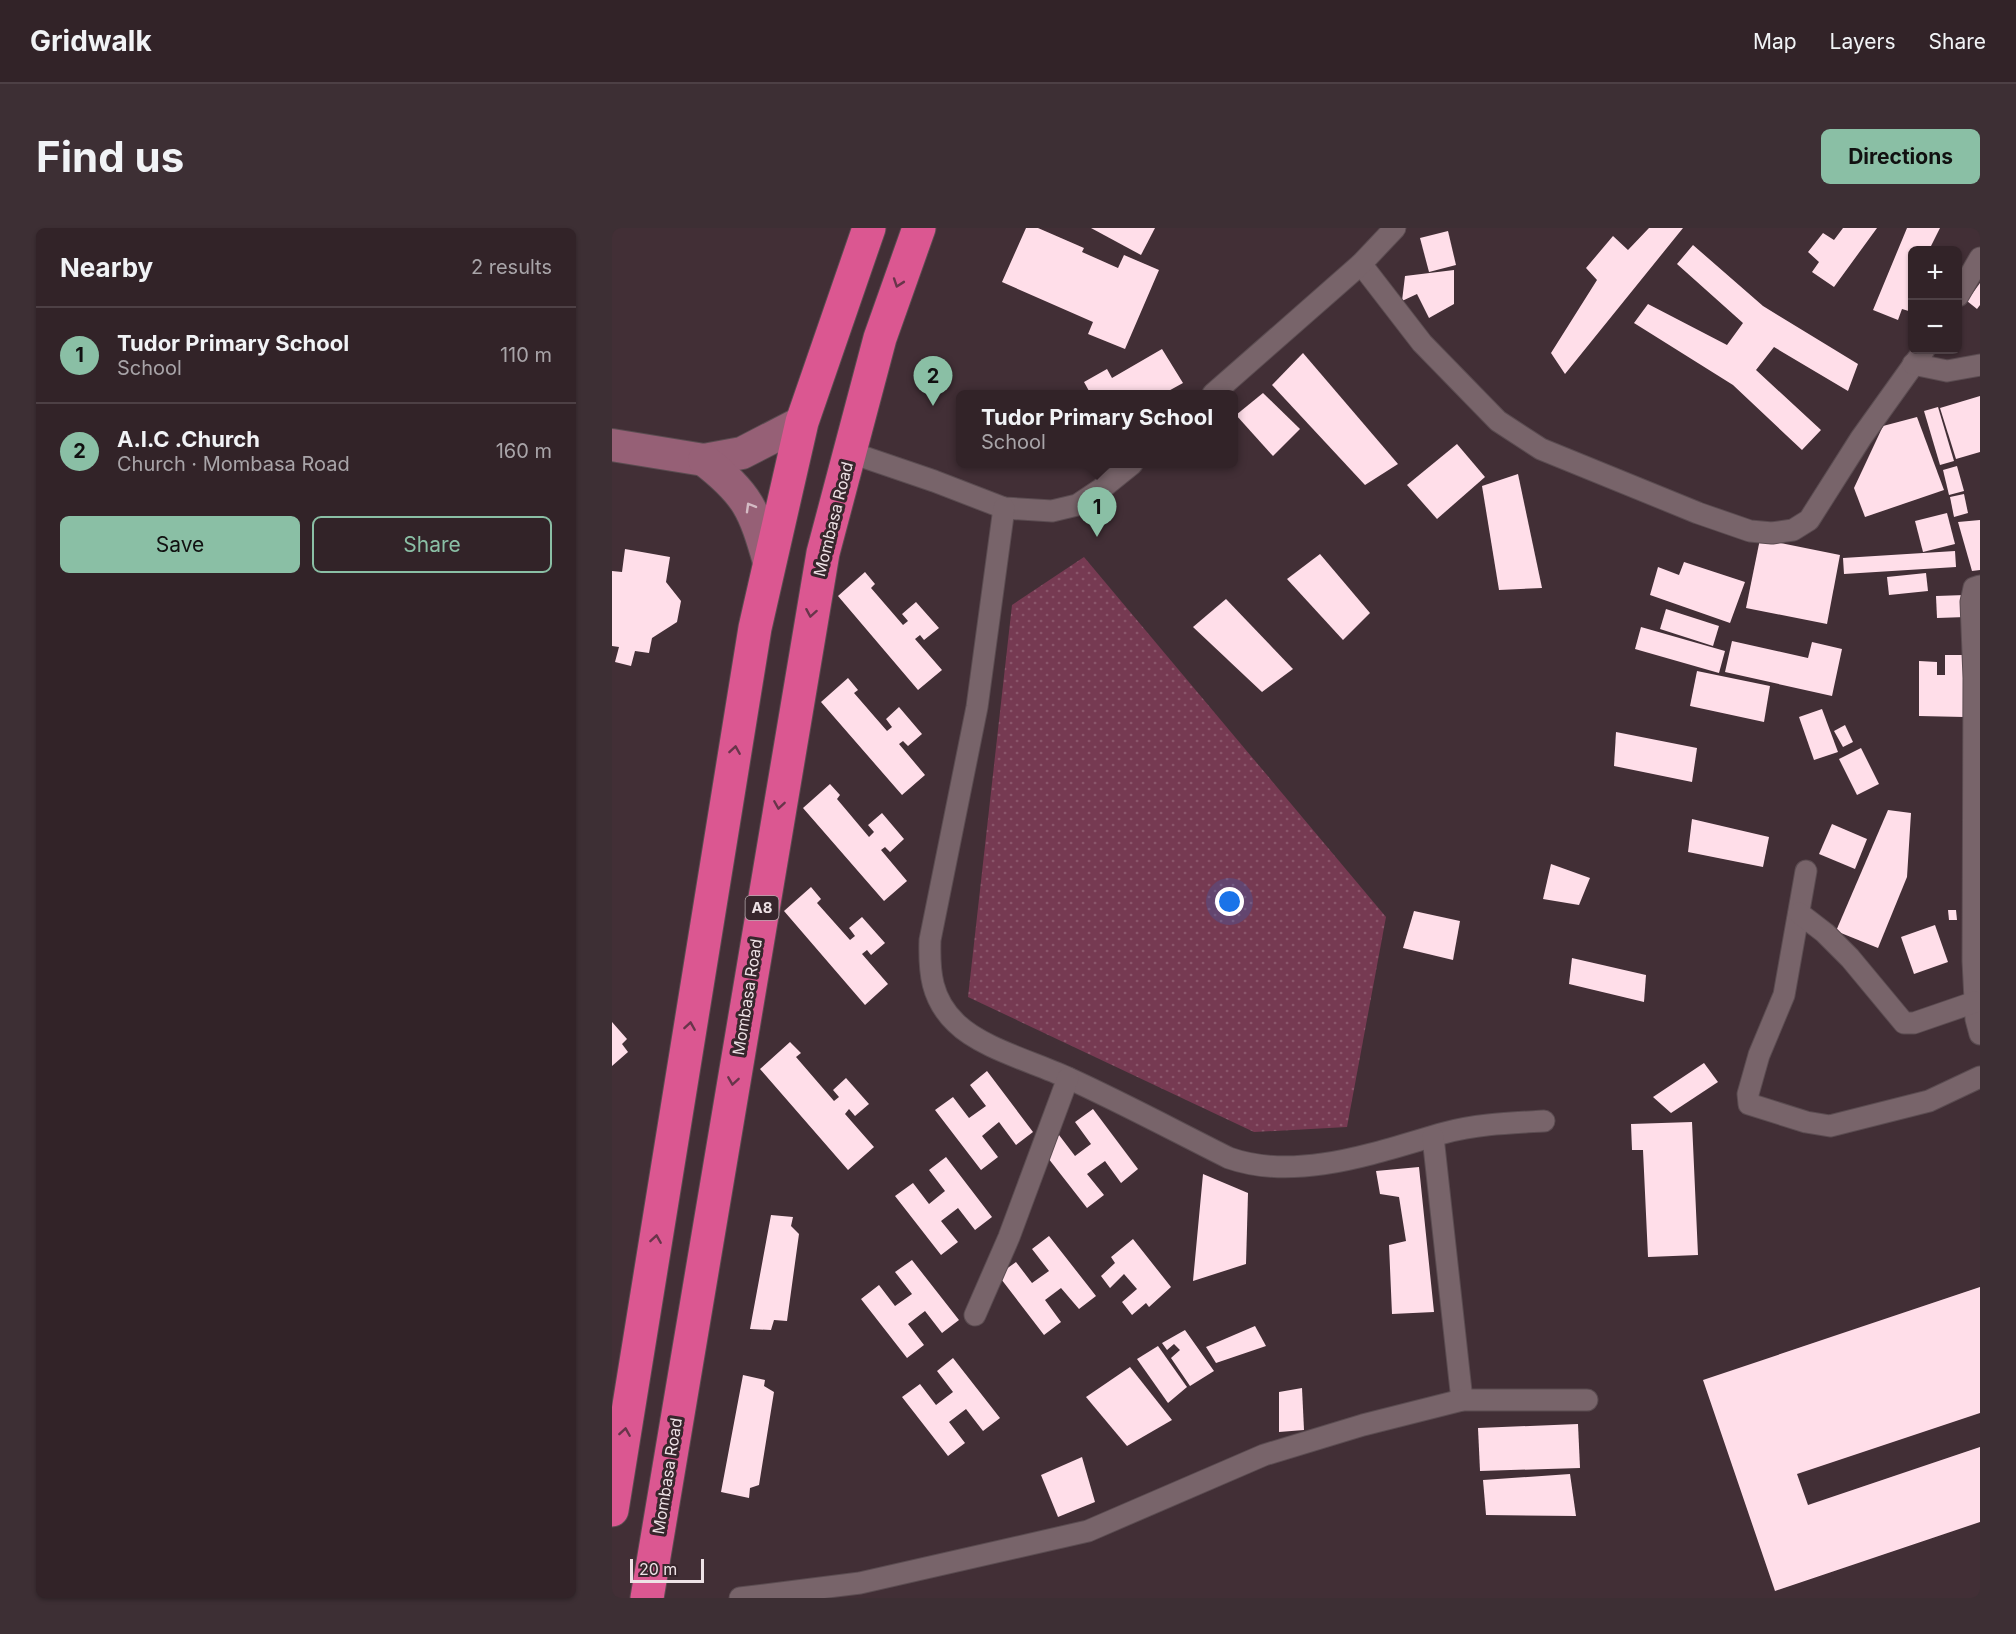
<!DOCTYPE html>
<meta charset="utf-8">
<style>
:root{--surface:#322328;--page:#3d2f34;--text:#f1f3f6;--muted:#a8a4a8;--line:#4d4045;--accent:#8abfa5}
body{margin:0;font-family:Inter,sans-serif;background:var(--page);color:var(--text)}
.controls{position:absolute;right:18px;top:18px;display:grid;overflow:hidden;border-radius:9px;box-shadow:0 2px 4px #0004}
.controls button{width:54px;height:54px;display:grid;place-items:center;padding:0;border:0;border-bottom:2px solid var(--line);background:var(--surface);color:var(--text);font:30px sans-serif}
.scale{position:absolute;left:18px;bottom:15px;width:74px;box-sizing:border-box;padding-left:6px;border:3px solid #eee2e6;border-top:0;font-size:16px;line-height:21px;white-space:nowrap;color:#eee2e6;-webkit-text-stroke:4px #37262c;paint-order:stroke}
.you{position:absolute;left:618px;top:674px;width:21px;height:21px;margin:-15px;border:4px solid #fff;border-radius:50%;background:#1a73e8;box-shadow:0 0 0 9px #1a73e833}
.badge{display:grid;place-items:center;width:39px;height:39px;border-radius:50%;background:var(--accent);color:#111;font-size:20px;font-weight:700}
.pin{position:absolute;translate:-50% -50px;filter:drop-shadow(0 2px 3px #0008)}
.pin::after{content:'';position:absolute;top:32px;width:21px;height:18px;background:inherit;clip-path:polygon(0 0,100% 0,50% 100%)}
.popup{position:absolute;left:344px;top:162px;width:282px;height:78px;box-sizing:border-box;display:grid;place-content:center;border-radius:9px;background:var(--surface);filter:drop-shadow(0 2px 4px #0005);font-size:20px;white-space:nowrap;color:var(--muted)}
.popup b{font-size:22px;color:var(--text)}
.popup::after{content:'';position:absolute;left:50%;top:100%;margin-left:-12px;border:12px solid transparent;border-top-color:var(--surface)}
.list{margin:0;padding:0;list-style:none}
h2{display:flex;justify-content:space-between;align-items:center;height:78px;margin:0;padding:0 24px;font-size:26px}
h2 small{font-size:20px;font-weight:400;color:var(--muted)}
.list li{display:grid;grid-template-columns:39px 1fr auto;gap:18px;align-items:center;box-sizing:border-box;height:96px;padding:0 24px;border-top:2px solid var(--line)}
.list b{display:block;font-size:22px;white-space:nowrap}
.list p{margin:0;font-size:20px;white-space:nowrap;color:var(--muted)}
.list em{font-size:20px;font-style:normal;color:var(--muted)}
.actions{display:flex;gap:12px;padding:18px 24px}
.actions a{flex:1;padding:14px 0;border:2px solid var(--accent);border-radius:9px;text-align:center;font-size:21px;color:var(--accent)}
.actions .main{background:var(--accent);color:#111}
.map{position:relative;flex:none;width:1368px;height:1370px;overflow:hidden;border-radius:9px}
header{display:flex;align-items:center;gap:36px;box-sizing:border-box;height:84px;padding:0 30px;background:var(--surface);border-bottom:2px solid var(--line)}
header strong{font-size:28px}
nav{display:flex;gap:33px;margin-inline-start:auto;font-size:21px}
.intro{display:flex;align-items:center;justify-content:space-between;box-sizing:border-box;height:144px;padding:0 36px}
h1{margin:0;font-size:42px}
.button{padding:15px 27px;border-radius:9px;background:var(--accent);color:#111;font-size:21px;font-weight:700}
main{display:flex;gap:36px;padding:0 36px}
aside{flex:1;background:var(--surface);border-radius:9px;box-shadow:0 2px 4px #0004}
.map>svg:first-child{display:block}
.grass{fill:url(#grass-dots)}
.building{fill:#ffdee9}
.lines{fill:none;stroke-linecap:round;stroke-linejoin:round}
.street-casing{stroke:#5b4c51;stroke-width:23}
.secondary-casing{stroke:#5b4c51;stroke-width:34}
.highway-casing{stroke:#5b4c51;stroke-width:35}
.street{stroke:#78646a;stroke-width:21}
.secondary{stroke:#966076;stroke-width:32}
.highway{stroke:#db5791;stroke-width:33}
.oneway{stroke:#68354a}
.oneway2{stroke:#d4bbc4}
.labels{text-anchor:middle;stroke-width:6;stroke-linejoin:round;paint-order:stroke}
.shield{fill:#37262c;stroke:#b7aaae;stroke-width:1.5}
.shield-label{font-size:15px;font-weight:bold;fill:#eee2e6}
.street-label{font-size:16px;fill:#eee2e6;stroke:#37262c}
</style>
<header>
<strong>Gridwalk</strong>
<nav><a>Map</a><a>Layers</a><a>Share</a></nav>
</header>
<div class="intro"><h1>Find us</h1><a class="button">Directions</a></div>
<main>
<aside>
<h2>Nearby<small>2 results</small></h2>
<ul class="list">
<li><span class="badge">1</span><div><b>Tudor Primary School</b><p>School</p></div><em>110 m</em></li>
<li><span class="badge">2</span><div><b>A.I.C .Church</b><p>Church · Mombasa Road</p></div><em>160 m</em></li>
</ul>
<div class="actions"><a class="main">Save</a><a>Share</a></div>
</aside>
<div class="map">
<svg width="1368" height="1370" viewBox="0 0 1368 1370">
<defs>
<pattern id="grass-dots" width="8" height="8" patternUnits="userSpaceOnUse" patternTransform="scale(1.5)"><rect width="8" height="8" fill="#763a52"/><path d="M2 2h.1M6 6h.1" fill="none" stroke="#8a566b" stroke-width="1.8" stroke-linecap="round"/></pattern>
</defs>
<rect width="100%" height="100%" fill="#422f36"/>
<polygon class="grass" points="472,329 774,689 735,899 642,904 356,769 400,377"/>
<g class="building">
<polygon points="414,0 426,0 472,20 470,24 506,40 512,27 547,42 513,121 476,106 481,94 390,54"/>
<polygon points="479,0 543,0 529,27"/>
<polygon points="1037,0 1071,0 953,146 939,125 985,52 974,40 1001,8 1016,22"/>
<polygon points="1231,0 1265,0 1222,59 1200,44 1207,34 1196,24 1211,5 1222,12"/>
<polygon points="1295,0 1328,0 1317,22 1300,22 1300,84 1290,81 1286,92 1261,82"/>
<polygon points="836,3 844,37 817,44 808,10"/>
<polygon points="1081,17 1151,78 1246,136 1236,163 1162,119 1144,142 1209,202 1190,222 1121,157 1022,95 1036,76 1115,117 1131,95 1065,36"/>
<polygon points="842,42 842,76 817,90 805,66 790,73 793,48"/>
<polygon points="1368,55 1368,77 1365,81 1355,73"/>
<polygon points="550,121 571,155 551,166 471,166 477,163 472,154 495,141 500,150"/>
<polygon points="691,125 786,236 753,257 660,157"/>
<polygon points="651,165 688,201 661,228 624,187"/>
<polygon points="1368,168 1368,224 1344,231 1328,180"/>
<polygon points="1326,179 1342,233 1328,237 1312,183"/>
<polygon points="1305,189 1332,262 1253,289 1242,260 1271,198"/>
<polygon points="845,216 873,249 825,291 795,257"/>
<polygon points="1345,238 1352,263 1337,267 1331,242"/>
<polygon points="906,246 930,360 887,362 870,258"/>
<polygon points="1352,266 1356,285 1342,289 1338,269"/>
<polygon points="1335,285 1343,316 1311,324 1303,293"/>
<polygon points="1368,292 1368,342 1360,343 1346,294"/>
<polygon points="1148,311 1228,327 1215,396 1134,380"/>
<polygon points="13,321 58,329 54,354 69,373 65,394 40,410 37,425 23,423 19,438 3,434 7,419 0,418 0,343 10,344"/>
<polygon points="1343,323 1344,339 1232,346 1231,330"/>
<polygon points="708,326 758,385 731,412 675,351"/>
<polygon points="1072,334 1133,354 1118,395 1038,367 1046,339 1067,347"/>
<polygon points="253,344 263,356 259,360 291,397 296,393 290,386 304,374 327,400 312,412 308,407 303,411 330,442 306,462 226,368"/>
<polygon points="1314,345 1316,363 1277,367 1275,349"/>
<polygon points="1353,367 1354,389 1325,390 1324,368"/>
<polygon points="614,371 681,441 650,464 581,399"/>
<polygon points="1054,381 1107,398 1101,418 1048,401"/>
<polygon points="1029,399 1113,423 1107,445 1023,421"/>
<polygon points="1120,413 1196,430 1200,414 1230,421 1220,468 1113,444"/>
<polygon points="1333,427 1352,427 1352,489 1307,488 1307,433 1325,434 1325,447 1333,447"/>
<polygon points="1085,443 1158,458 1152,494 1078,478"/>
<polygon points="236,450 246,462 242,465 275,503 280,499 274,491 287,479 310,506 296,518 291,513 287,516 313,547 290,567 209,474"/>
<polygon points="1210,481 1226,524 1202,532 1187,489"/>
<polygon points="1233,497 1241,514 1231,519 1222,503"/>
<polygon points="1004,504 1085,520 1080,554 1002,538"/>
<polygon points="1249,520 1267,556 1245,567 1227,531"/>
<polygon points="218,556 228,567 225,571 257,609 262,604 256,597 270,585 292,611 278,624 273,619 269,622 295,653 272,673 191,580"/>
<polygon points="1276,582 1299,585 1295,649 1266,720 1224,703"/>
<polygon points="1080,591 1157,609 1151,639 1076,624"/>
<polygon points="1220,596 1255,611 1243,641 1207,626"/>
<polygon points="939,636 978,650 967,677 931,671"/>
<polygon points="199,659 209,671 205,675 238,712 243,708 237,700 250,689 273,715 259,727 255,722 250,726 276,756 253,777 172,683"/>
<polygon points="1336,682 1344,682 1345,692 1337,692"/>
<polygon points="802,683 848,693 841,732 791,720"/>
<polygon points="1323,697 1336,734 1302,746 1289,709"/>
<polygon points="960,730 1034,747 1032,774 957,756"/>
<polygon points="0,794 15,811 10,816 16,824 0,838"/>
<polygon points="178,814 189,825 184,829 222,873 227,869 221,862 234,850 257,876 243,888 237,881 233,886 262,919 236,942 148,841"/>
<polygon points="1092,835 1106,854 1059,885 1041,869"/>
<polygon points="375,843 421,904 404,917 387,894 370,908 386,929 369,942 323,882 341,869 357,890 374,878 358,857"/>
<polygon points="481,881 526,941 509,955 493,933 475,946 492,967 475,980 429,921 447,907 463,928 479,916 463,894"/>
<polygon points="1080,894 1086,1027 1036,1029 1031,922 1020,922 1019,896"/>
<polygon points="334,929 380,989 363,1002 346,980 329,993 346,1014 329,1027 283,968 301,955 317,976 333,963 317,942"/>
<polygon points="807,939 822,1084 780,1086 777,1017 794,1013 787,969 768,966 764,943"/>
<polygon points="591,946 636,965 634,1036 581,1053"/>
<polygon points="159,987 181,989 179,998 187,1006 175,1093 162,1092 159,1102 138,1101"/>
<polygon points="437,1008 484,1068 467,1081 449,1060 433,1072 449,1094 432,1107 386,1047 404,1034 420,1055 437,1043 420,1021"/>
<polygon points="521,1011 559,1059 537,1079 534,1075 520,1087 510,1074 525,1061 512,1046 498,1060 489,1048 503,1035 499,1029"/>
<polygon points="300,1032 347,1092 330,1105 313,1083 296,1096 312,1117 295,1130 249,1071 267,1057 283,1078 300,1066 283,1044"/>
<polygon points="1368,1059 1368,1185 1185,1246 1196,1277 1368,1219 1368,1294 1163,1363 1091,1152"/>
<polygon points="643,1098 654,1118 604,1135 594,1119"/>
<polygon points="573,1102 602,1143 578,1158 559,1130 568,1122 562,1116 555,1122 550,1115"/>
<polygon points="546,1118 575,1159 556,1175 525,1131"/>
<polygon points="341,1130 388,1190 371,1203 354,1181 337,1194 353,1215 336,1228 290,1169 308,1156 324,1177 341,1164 325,1143"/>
<polygon points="518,1139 560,1192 515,1218 474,1169"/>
<polygon points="131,1147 153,1152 152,1158 162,1164 147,1257 138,1260 137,1270 109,1264"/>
<polygon points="690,1160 692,1202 667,1204 667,1164"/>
<polygon points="966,1196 968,1240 868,1243 866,1200"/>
<polygon points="470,1229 483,1274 446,1289 429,1247"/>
<polygon points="958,1246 964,1288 874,1287 871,1252"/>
</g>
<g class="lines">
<defs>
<g id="street">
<polyline points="749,36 810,115 886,193 929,221 1086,285 1138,303 1160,305 1181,302 1197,292 1249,210 1312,122"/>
<polyline points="1346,68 1368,30"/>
<polyline points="1301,136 1335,143 1368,137"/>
<polyline points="601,166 749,36 783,0"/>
<polyline points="237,224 322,253 392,280 440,283 465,277 489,261 520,236"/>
<path d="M392,280L365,479L318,712C317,744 319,771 344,795C369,820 422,834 454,849C509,874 563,903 617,930C685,954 765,924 832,905C865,896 898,895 932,893"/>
<polyline points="1368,358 1362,360 1359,374 1362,450 1361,733 1364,791 1368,806"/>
<polyline points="1194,643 1172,767 1147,827 1136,866 1137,876 1194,894 1218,898 1317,873 1368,849"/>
<polyline points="1187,685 1213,705 1238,730 1292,795 1302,795 1363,774"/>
<polyline points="821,909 850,1172"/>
<polyline points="363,1087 397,1009 456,850"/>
<polyline points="128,1370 248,1355 476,1303 652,1227 751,1197 850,1172 975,1172"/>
</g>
<g id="secondary">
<polyline points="0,217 92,232 130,225 190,194"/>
<path d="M92,232C136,266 142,282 157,334"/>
</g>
<g id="highway">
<polyline points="0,1282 143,400 190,194 257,0"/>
<polyline points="35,1370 211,325 268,110 307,0"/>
</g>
</defs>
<use href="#street" class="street-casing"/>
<use href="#secondary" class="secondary-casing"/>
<use href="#highway" class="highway-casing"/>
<use href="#street" class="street"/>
<use href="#secondary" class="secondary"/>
<use href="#highway" class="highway"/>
</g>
<defs><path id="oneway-chevron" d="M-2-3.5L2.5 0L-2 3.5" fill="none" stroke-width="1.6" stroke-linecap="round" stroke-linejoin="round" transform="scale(1.5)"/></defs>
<g class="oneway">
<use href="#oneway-chevron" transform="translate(286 55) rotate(109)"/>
<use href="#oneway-chevron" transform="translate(199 385) rotate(100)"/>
<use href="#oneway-chevron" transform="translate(123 522) rotate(-81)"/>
<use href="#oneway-chevron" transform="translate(167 577) rotate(99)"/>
<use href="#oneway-chevron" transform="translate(78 798) rotate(-81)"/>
<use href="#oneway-chevron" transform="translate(121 853) rotate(99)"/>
<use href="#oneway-chevron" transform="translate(44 1011) rotate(-81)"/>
<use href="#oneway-chevron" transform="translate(13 1204) rotate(-81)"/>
</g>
<use class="oneway2" href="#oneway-chevron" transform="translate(138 279) rotate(-120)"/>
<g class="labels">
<rect class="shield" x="133.5" y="668" width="33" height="24" rx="4.5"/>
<g class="shield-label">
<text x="150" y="685">A8</text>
</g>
<g class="street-label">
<text transform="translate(221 291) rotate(-76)" y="6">Mombasa Road</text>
<text transform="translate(135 769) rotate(-81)" y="6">Mombasa Road</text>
<text transform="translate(55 1248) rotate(-81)" y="6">Mombasa Road</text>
</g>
</g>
</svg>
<div class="controls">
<button>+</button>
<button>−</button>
</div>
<div class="scale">20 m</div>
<div class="you"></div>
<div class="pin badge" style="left:485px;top:309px">1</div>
<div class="popup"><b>Tudor Primary School</b>School</div>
<div class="pin badge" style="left:321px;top:178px">2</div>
</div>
</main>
